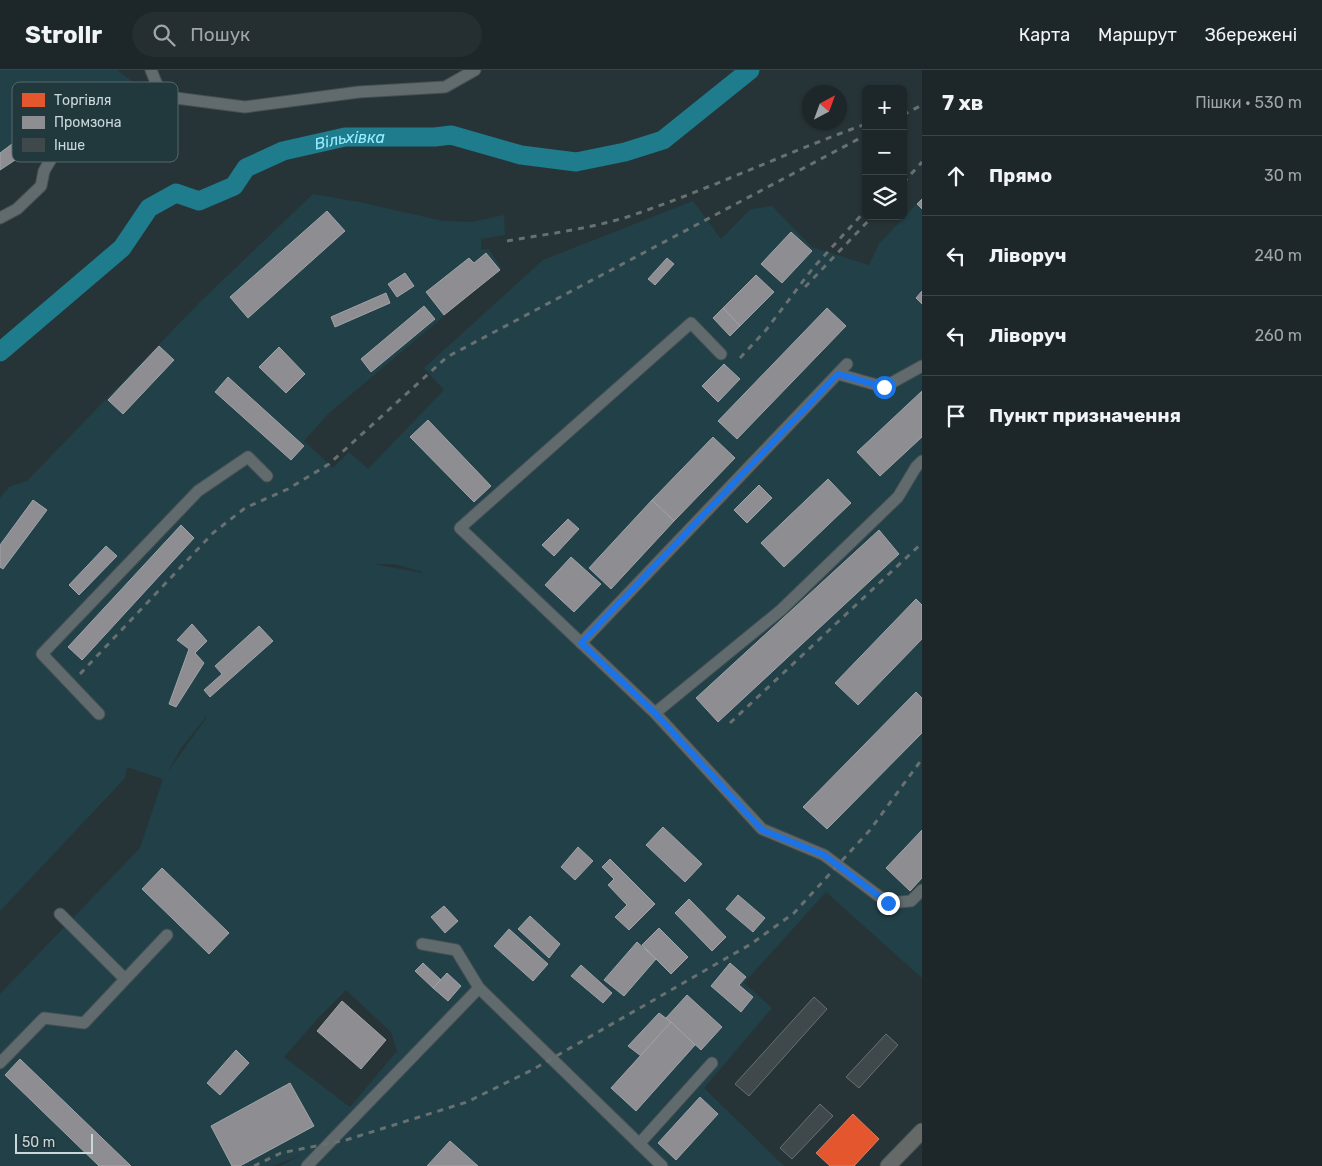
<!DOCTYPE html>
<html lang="uk">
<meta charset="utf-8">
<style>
:root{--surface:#1d2729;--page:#252f31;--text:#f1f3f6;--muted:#a0a5a8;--line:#3b4446}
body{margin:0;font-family:Rubik,sans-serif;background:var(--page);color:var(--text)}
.controls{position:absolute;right:15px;top:15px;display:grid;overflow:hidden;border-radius:8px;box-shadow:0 1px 4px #0004}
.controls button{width:45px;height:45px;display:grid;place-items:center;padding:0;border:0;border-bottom:1px solid var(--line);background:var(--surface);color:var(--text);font:25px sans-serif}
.compass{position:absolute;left:802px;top:15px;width:45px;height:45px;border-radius:50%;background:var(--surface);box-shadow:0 1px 4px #0004;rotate:41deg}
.scale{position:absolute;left:15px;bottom:12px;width:78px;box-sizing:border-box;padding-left:5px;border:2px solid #cbd8db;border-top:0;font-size:14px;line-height:18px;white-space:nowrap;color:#cbd8db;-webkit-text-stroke:4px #21383d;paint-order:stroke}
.stop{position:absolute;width:15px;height:15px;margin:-11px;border:4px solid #1a73e8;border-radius:50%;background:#fff}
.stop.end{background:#1a73e8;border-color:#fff;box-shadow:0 1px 5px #0008}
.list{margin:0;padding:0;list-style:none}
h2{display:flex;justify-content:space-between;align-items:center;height:65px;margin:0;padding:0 20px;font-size:21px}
h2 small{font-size:16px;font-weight:400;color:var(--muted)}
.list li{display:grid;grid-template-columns:32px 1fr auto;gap:15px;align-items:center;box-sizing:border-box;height:80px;padding:0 20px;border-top:1px solid var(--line)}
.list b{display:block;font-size:19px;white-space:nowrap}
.list em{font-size:16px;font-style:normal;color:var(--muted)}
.icon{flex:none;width:28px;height:28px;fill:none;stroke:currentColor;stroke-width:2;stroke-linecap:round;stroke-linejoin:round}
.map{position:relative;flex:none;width:922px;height:1096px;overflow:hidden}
header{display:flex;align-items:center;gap:30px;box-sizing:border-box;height:70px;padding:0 25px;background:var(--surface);border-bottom:1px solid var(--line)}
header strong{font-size:24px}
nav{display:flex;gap:28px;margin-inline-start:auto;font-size:18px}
.search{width:350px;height:45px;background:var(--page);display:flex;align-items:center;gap:12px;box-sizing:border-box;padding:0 18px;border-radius:28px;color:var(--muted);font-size:19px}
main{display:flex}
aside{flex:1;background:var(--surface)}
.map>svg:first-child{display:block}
.built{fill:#224047;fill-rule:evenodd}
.shops{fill:#e4572e;stroke:#dc7e62}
.industry{fill:#8d8d92;stroke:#a0a4a8}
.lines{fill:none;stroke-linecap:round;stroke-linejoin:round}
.river{stroke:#1e7c8c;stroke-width:19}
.building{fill:#3f494c;stroke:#667074}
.minor-casing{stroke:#455053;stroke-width:13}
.major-casing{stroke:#455053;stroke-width:17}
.minor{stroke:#616a6d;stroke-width:11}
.major{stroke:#656a68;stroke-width:15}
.rail{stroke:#687072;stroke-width:3;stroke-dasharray:6 6;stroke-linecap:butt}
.route{stroke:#1a73e8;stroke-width:6}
.labels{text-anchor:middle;stroke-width:5;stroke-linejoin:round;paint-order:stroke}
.water-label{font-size:16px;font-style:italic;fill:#97edfe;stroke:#21383d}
.key{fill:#21383d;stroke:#54686c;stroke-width:1}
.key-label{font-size:14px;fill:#cbd8db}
</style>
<header>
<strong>Strollr</strong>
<div class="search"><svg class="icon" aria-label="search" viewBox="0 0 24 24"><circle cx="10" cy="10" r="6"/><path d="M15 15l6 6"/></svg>Пошук</div>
<nav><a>Карта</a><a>Маршрут</a><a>Збережені</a></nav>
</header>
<main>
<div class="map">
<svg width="922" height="1096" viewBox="0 0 922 1096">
<rect width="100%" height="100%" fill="#273437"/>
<g class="built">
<polygon points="0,0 117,0 133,12 29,89 26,84 0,101"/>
<path d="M313,124L359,132L443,151L472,152L504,145L505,165L481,169V180L489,179L501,198L329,343L304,371L333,398L349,382L368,399L444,320L424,298L543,190L693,131L721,169L751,139L772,136L812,177L869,195L879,174L922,128V908L826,822L744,913L772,938L704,1018L784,1096H280L301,1085L273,1096H0V924L140,778L163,709L127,697L125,708L0,841V428L9,417L27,411L202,230ZM373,494H395L422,502V503ZM206,647H207L167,703L181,678ZM346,920L391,962L397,981L350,1037L284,987L320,946Z"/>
</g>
<polygon class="shops" points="853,1044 879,1069 854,1096 830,1096 816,1083"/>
<g class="industry">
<polygon points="12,74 21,86 0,100 0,83"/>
<polygon points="922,129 922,139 917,134"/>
<polygon points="327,141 345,161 248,248 230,227"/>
<polygon points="791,162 812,181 782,213 761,194"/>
<polygon points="486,183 500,200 444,245 426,222 469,188 474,193"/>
<polygon points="667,188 674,194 655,215 648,209"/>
<polygon points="405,203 414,216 397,227 388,214"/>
<polygon points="756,205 774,222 740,256 723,238"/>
<polygon points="922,221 922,234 916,228"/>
<polygon points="386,223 390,233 335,257 331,247"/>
<polygon points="424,236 435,249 371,302 361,289"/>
<polygon points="723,238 740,256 730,266 713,248"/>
<polygon points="827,238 846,256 737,369 718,351"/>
<polygon points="159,276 174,290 123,344 108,330"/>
<polygon points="279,277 305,304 286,323 259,297"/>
<polygon points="724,294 740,309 718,332 702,316"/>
<polygon points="228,307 304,376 291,390 215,322"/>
<polygon points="922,321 922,367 880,406 857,382"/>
<polygon points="428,350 491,416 474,432 410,367"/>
<polygon points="713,367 735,388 674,451 652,430"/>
<polygon points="828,409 851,433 784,497 761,473"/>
<polygon points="759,415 772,428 747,453 734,440"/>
<polygon points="33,430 47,440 3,499 0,497 0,475"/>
<polygon points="652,430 674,451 611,519 589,498"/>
<polygon points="568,449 579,459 554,486 542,475"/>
<polygon points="181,455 194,468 82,590 68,577"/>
<polygon points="879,460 899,484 718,652 696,628"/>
<polygon points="106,476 117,486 79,525 69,515"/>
<polygon points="571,487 601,514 574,542 545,515"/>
<polygon points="916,529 922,535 922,569 858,635 835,613"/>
<polygon points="192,554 207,571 195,583 204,593 176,637 169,634 189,579 177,570"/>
<polygon points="259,556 273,571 210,627 204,620 222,604 215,596"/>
<polygon points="916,622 922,628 922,663 827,759 803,737"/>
<polygon points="663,757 702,794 685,812 646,775"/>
<polygon points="922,760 922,808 910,821 886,798"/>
<polygon points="578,777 593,791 575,810 561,797"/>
<polygon points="610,789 655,834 629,860 615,847 627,835 608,815 614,809 602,797"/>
<polygon points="162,798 229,863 209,884 142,819"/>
<polygon points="738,825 765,848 753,862 726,839"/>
<polygon points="689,829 726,867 712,881 675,843"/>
<polygon points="444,836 458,851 445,863 431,847"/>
<polygon points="530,846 560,874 549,888 518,859"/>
<polygon points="659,858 688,887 671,904 642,875"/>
<polygon points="509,859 548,894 533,911 494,876"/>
<polygon points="637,872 656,889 624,926 604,910"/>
<polygon points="423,893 441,910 433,918 415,901"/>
<polygon points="730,893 746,907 739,915 753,927 741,942 711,916"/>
<polygon points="581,895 612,923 603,933 571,906"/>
<polygon points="447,903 461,916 448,931 433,918"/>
<polygon points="687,925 722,957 701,980 666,948"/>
<polygon points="342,931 386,970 361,999 317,961"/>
<polygon points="659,943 671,952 641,986 628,976"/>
<polygon points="671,952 695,975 636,1041 611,1018"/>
<polygon points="236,980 249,993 220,1025 207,1013"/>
<polygon points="20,989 131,1096 99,1096 5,1005"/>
<polygon points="290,1013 314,1056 240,1096 232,1096 211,1056"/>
<polygon points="700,1027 718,1044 676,1090 658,1073"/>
<polygon points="450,1071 478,1096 427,1096"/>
</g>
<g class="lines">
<path class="river" id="s1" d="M0,282L122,178L149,138L176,123L199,131L234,116L246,98L283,81L345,67H435L451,65L521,85L576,92L625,82L663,70L750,0"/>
</g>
<g class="building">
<polygon points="814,927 827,939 749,1026 735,1014"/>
<polygon points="886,964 898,975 859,1018 846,1007"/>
<polygon points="820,1034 833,1046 792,1089 780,1078"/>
</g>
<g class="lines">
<defs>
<g id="minor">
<polyline points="151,0 157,15"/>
<polyline points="0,148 17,139 41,116 44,101 54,84 157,15 176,28 245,37 359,22 445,17 475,0"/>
<polyline points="721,284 691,253 460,458 655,643 762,759 824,785 888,833 911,831 922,820"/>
<polyline points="838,304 884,317 922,296"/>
<polyline points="581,573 847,294"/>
<polyline points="655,643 781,540 898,427 916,397 922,391"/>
<polyline points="99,644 42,584 198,421 248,387 267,406"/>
<polyline points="60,844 125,909"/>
<polyline points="422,874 456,880 479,918"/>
<polyline points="0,993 44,948 84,953 167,865"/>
<polyline points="639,1074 712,993"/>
<polyline points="307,1096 479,918 662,1096"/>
</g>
<polyline id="major" points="888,1096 922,1061"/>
</defs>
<use href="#minor" class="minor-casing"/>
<use href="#major" class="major-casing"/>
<use href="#minor" class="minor"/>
<use href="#major" class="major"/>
<g class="rail">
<polyline points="903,45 922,35"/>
<polyline points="903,113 922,92"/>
<path d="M507,171C547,164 588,159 627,147C708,120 785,83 866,54"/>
<polyline points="805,217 873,146"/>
<polyline points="740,288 766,260 813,198 866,140"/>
<polyline points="80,604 213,463 245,438 288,419 329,394 447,287 866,65"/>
<polyline points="730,653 922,473"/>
<polyline points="254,1096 281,1083 346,1070 467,1032 532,1000 751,874 794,843 870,760 922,689"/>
</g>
</g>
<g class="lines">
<polyline class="route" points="884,317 838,304 581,573 655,643 762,760 824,785 888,833"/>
</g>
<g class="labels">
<g class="water-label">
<text dy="6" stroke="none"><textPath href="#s1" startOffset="432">Вільхівка</textPath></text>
</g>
</g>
<rect x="12" y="12" width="166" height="80" rx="8" class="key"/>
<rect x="22" y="23" width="23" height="14" fill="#e4572e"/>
<rect x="22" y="46" width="23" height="13" fill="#8d8d92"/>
<rect x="22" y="68" width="23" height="14" fill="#3f494c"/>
<g class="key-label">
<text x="54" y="35">Торгівля</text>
<text x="54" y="57">Промзона</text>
<text x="54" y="80">Інше</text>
</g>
</svg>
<div class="controls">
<button>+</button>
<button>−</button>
<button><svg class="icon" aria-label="layers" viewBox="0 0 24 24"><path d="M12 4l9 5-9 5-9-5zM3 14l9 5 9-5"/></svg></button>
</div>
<svg class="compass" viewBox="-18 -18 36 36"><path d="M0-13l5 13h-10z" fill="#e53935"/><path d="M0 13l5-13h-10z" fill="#a0a5a8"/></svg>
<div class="scale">50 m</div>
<div class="stop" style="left:884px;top:317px"></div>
<div class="stop end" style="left:888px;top:833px"></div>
</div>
<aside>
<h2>7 хв<small>Пішки · 530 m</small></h2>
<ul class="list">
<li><svg class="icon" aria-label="ahead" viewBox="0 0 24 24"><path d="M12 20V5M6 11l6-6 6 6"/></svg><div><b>Прямо</b></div><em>30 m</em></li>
<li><svg class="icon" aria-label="left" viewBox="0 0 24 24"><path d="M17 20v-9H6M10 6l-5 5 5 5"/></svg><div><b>Ліворуч</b></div><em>240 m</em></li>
<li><svg class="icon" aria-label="left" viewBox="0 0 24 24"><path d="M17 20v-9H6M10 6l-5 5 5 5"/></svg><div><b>Ліворуч</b></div><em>260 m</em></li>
<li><svg class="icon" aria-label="arrive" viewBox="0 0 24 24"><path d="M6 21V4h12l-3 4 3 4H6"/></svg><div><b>Пункт призначення</b></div></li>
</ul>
</aside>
</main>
